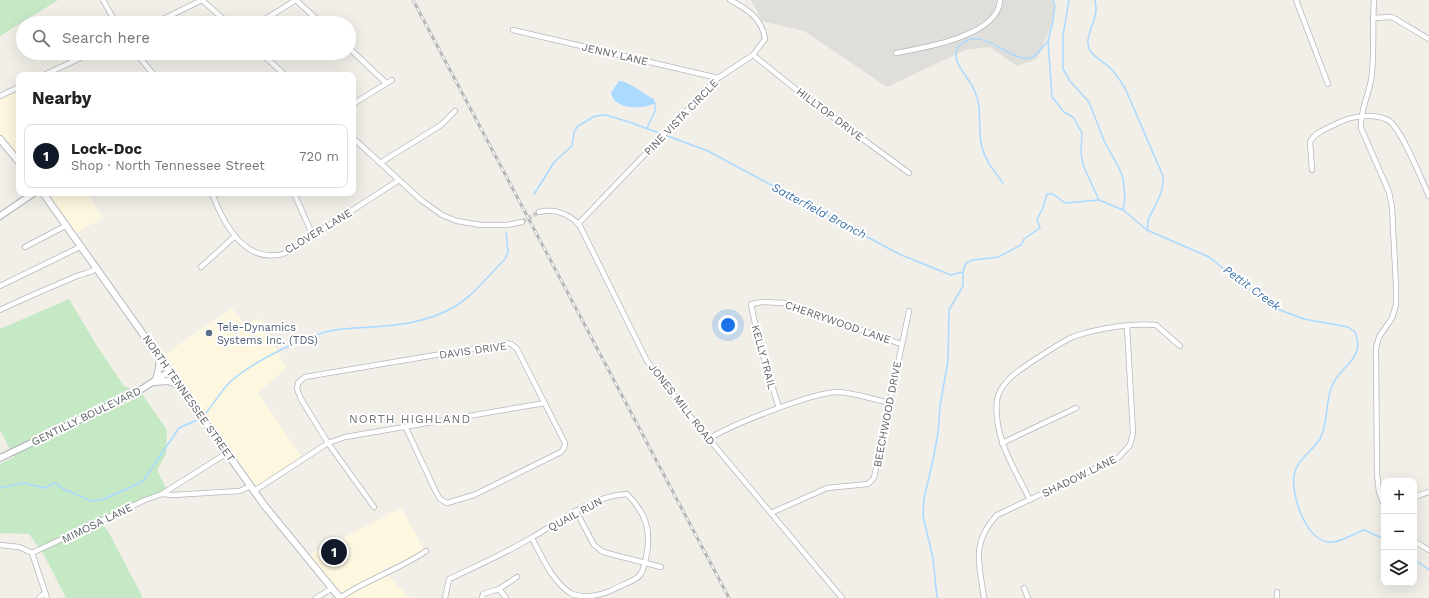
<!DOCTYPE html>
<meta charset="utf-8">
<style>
:root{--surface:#fff;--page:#f6f6f6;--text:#222;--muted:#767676;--line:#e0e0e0;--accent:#111827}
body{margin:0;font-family:"Work Sans",sans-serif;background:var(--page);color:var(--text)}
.controls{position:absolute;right:12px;bottom:12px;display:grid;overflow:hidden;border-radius:8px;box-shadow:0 4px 16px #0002}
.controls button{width:36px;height:36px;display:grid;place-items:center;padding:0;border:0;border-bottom:1px solid var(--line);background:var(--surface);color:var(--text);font:20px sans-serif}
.you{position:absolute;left:728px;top:325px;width:14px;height:14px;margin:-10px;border:3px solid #fff;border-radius:50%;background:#1a73e8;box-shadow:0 0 0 6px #1a73e833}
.badge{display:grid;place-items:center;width:26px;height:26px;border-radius:50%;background:var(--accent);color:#fff;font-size:13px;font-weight:700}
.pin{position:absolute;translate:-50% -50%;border:2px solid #fff;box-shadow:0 1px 4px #0006}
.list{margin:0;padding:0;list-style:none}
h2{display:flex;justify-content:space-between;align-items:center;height:52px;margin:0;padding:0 16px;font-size:17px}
h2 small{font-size:13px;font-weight:400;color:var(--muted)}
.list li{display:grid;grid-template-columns:26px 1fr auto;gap:12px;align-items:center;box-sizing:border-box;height:64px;margin:0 8px 8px;padding:0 8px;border:1px solid var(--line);border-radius:8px}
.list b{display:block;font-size:15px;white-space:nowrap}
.list p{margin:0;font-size:13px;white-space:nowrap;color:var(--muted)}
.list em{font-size:13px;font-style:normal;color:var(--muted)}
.icon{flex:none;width:22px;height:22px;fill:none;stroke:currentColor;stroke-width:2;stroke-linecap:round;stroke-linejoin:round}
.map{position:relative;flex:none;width:1429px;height:598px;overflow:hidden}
.search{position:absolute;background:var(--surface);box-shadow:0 4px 16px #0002;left:16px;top:16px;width:340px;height:44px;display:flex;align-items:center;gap:10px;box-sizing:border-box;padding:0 14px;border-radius:22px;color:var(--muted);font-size:15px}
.panel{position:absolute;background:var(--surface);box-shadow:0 4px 16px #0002;left:16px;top:72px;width:340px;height:124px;border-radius:8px}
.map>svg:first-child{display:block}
.commercial{fill:#fef7e0}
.industrial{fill:#e0deda}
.green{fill:#c5e8c5}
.water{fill:#aadaff}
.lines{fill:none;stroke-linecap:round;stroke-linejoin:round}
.stream{stroke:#aadaff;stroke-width:1.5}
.minor-tunnel{stroke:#ccccc8;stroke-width:4.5;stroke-dasharray:4.5 2;stroke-linecap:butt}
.minor-casing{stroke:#b5b8bc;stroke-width:6}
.tertiary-casing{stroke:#b5b8bc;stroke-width:8}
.secondary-casing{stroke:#b6babf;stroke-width:8}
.minor{stroke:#fff;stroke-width:4.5}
.tertiary{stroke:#fff;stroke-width:5.5}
.secondary{stroke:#fff;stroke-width:6}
.rail-casing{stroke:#b6b7b8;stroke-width:3}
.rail{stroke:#fff;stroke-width:1.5;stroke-dasharray:4.5;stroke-linecap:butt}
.service-dot{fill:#5c6f8a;stroke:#fff;stroke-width:1.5}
.labels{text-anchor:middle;stroke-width:4;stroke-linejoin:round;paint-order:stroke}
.street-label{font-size:11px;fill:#5f6368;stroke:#fff}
.service-label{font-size:11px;fill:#4e5e75;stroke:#fff;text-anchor:start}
.water-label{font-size:12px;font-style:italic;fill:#4174aa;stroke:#fff}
.neighbourhood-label{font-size:12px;letter-spacing:1px;fill:#70757a;stroke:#fff}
</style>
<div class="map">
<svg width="1429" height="598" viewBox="0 0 1429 598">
<rect width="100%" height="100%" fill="#f1efe8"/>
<g class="commercial">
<polygon points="19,87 19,162 0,139 0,96"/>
<polygon points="44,193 87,193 103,218 76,233"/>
<polygon points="232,308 243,323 261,319 286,368 258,393 303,459 254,491 197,410 193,395 164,355"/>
<polygon points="401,508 425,551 382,570 410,598 345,598 341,592 305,557"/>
</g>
<polygon class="industrial" points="751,0 1053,0 1055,6 1053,21 1037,59 1017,66 990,47 965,50 887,87 804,31 762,21"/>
<g class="green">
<polygon points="0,0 58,0 0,36"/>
<polygon points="69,299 97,346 124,386 142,394 167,430 166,454 157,470 167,490 100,522 108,531 143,598 66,598 44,555 29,534 0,533 0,464 14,457 0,430 0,329"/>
</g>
<path class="water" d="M619,81C627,80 645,95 654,99L655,103C644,110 614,110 611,93Z"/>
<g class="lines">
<g class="stream">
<path d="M1053,0L1055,6L1053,21L1048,41L1052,97L1064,112L1073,117L1082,133L1081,152L1083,165L1099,200L1123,210L1147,230L1209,257L1259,297L1280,310L1304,319L1348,327L1355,332C1366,360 1341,364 1332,386C1325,402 1328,426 1320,439C1312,452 1296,460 1294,476C1291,496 1307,545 1333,542C1344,541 1354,533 1364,530L1384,539"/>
<polyline points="1069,0 1063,36 1063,69 1070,81 1089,102 1105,143 1119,168 1123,178 1125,198 1123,210"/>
<path d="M1095,0C1099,17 1090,25 1088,40C1086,53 1099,59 1108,66C1115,72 1120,80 1125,88L1163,176C1164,193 1156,203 1149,218C1147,221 1148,226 1147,230"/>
<polyline points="647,128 655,111 655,103"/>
<path d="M1003,183C995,172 985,161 982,147C977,129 983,109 975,92C971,81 961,72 957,61C955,56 956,50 959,46C982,23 1010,63 1030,58C1038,56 1042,47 1047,42"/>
<polyline points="534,194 555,161 572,146 574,132 578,126 595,116 606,115 629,122 708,151 899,254 951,275 963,272"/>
<path d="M206,413C214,403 221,391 230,382C254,361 310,332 342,329C380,326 420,327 454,307C474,295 489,275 505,259L508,252L506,232"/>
<polyline points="0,488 23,483 44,488 56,483 63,489 92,501 104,499 129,488 143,481 179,428 197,420"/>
<polyline points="1414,559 1429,570"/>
<polyline points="937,598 933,558 923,516 924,499 933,460 938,433 940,406 948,361 949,310 963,286 963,272 966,263 973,260 998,257 1021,245 1024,239 1040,228 1037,219 1043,208 1047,194 1053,194 1065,203 1099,200"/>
</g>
<polyline class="minor-tunnel" points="522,222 539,212"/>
<defs>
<g id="minor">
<polyline points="103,0 116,23"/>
<polyline points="202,0 228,23"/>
<polyline points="296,0 321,23"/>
<polyline points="1296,0 1328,84"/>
<path d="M1374,0C1372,27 1375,54 1371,80C1368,97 1360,111 1361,128L1389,192L1392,207L1396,286V305L1392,318L1379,337L1376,348L1377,474L1379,492L1384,505"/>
<polyline points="1373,18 1392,17 1429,39"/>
<polyline points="155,23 202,0"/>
<polyline points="259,23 296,0"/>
<polyline points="513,30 718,78"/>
<polyline points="349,48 386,83"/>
<polyline points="136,53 154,75"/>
<polyline points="261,53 285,75"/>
<path d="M896,53C923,48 999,36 1000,0"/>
<polyline points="753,55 803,95 909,173"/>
<polyline points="44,75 91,53"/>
<polyline points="0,96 19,87"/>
<polyline points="353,104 392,80"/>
<polyline points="353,138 421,200 442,215 457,221 481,225 507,225 522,222"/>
<polyline points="380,163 441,125 455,111"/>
<path d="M1312,170L1310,142C1315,132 1330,127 1340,122C1353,116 1374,113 1388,120C1401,127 1422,181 1429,196"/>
<path d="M212,193C222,220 241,260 277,255C282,255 287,252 291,250L399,180"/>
<polyline points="294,193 313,236"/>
<path d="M539,212C554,208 570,214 580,226L647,361L688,414L842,598"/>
<path d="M578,224L718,78L753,55L765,39C762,18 747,9 730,0"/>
<polyline points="25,247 67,225"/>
<polyline points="201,267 235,236"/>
<polyline points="0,286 82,246"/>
<path d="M0,310C25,298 51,287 77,276C85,273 91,273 97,268"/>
<polyline points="779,408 759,343 751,304 762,302 786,303 901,344"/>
<path d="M709,439C730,425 814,392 838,392C855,393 873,399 889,403"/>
<polyline points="1002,443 1076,408"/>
<polyline points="254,491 328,443 345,437 545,403"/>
<polyline points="162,494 172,495 240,491 250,486"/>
<polyline points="1414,497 1429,492"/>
<path d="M1030,500C1014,468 993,437 997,400C998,391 1005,383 1011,377C1021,368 1064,340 1075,336C1100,328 1131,323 1156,325L1180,346"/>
<polyline points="374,507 328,443 301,399 297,389 298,383 305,377 507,343 511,344 517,349 565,443 564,448 561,452 474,495 447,503 440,499 436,492 406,428"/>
<polyline points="576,511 594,545 603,552 661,567"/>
<polyline points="771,513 827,488 868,484 874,478 909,311"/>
<polyline points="1414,541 1429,550"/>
<polyline points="0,545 19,547 32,553 47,598"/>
<polyline points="32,553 145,500 162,494 227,453"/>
<polyline points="1024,588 1028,598"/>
<polyline points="499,589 517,577"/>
<polyline points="39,598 45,593"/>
<polyline points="316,598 331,589"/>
<path d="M340,598C367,579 399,570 426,551"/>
<path d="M445,598L449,579C477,566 504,554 531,538C561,521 591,496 627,494C646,513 652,531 646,558C645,563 642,574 638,577C630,583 619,586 610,591C599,596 584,598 572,594C553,583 542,557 532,538"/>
<polyline points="482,598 483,594 499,589 506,598"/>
<path d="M984,598C979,563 971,543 997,515L1118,458L1130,445L1133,433L1127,326"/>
<polyline points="1277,598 1277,592"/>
</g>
<g id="tertiary">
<polyline points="0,216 34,193"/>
<polyline points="0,458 137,392 170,371"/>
</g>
<g id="secondary">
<polyline points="0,139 19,162"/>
<polyline points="43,193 264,505 340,598"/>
<polyline points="156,380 159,368 160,356"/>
<polyline points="154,382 168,381 180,385"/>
</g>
</defs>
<use href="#minor" class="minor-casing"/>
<use href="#tertiary" class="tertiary-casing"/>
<use href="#secondary" class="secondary-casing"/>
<use href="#minor" class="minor"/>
<use href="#tertiary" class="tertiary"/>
<use href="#secondary" class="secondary"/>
<defs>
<polyline id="rail" points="413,0 729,598"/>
</defs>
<use href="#rail" class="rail-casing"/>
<use href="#rail" class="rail"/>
</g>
<circle class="service-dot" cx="209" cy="333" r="4"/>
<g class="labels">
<g class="street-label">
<text transform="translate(615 54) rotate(13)" y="4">JENNY LANE</text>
<text transform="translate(830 114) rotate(37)" y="4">HILLTOP DRIVE</text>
<text transform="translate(681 117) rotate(-46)" y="4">PINE VISTA CIRCLE</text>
<text transform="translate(318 231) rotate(-31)" y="4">CLOVER LANE</text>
<text transform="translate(838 322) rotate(19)" y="4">CHERRYWOOD LANE</text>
<text transform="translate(473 350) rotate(-8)" y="4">DAVIS DRIVE</text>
<text transform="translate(764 357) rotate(75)" y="4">KELLY TRAIL</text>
<text transform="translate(189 398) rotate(55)" y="4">NORTH TENNESSEE STREET</text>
<text transform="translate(682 404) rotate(52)" y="4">JONES MILL ROAD</text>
<text transform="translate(887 414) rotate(-79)" y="4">BEECHWOOD DRIVE</text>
<text transform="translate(86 416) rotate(-26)" y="4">GENTILLY BOULEVARD</text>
<text transform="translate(1079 476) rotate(-26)" y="4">SHADOW LANE</text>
<text transform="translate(575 514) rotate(-28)" y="4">QUAIL RUN</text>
<text transform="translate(97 523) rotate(-26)" y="4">MIMOSA LANE</text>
</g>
<g class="service-label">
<text x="217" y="331">Tele-Dynamics<tspan x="217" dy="13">Systems Inc. (TDS)</tspan></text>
</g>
<g class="water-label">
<text transform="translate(819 211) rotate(28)" y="4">Satterfield Branch</text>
<text transform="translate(1252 288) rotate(36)" y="4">Pettit Creek</text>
</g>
<g class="neighbourhood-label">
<text x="410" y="423">NORTH HIGHLAND</text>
</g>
</g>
</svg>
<div class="controls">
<button>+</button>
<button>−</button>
<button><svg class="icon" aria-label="layers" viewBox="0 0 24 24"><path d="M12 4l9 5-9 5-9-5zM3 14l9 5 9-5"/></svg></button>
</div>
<div class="you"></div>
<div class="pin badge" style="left:334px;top:552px">1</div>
<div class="search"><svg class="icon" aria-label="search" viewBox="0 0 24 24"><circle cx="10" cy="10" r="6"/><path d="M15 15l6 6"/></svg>Search here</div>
<section class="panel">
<h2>Nearby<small></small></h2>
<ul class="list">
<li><span class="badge">1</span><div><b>Lock-Doc</b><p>Shop · North Tennessee Street</p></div><em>720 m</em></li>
</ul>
</section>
</div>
